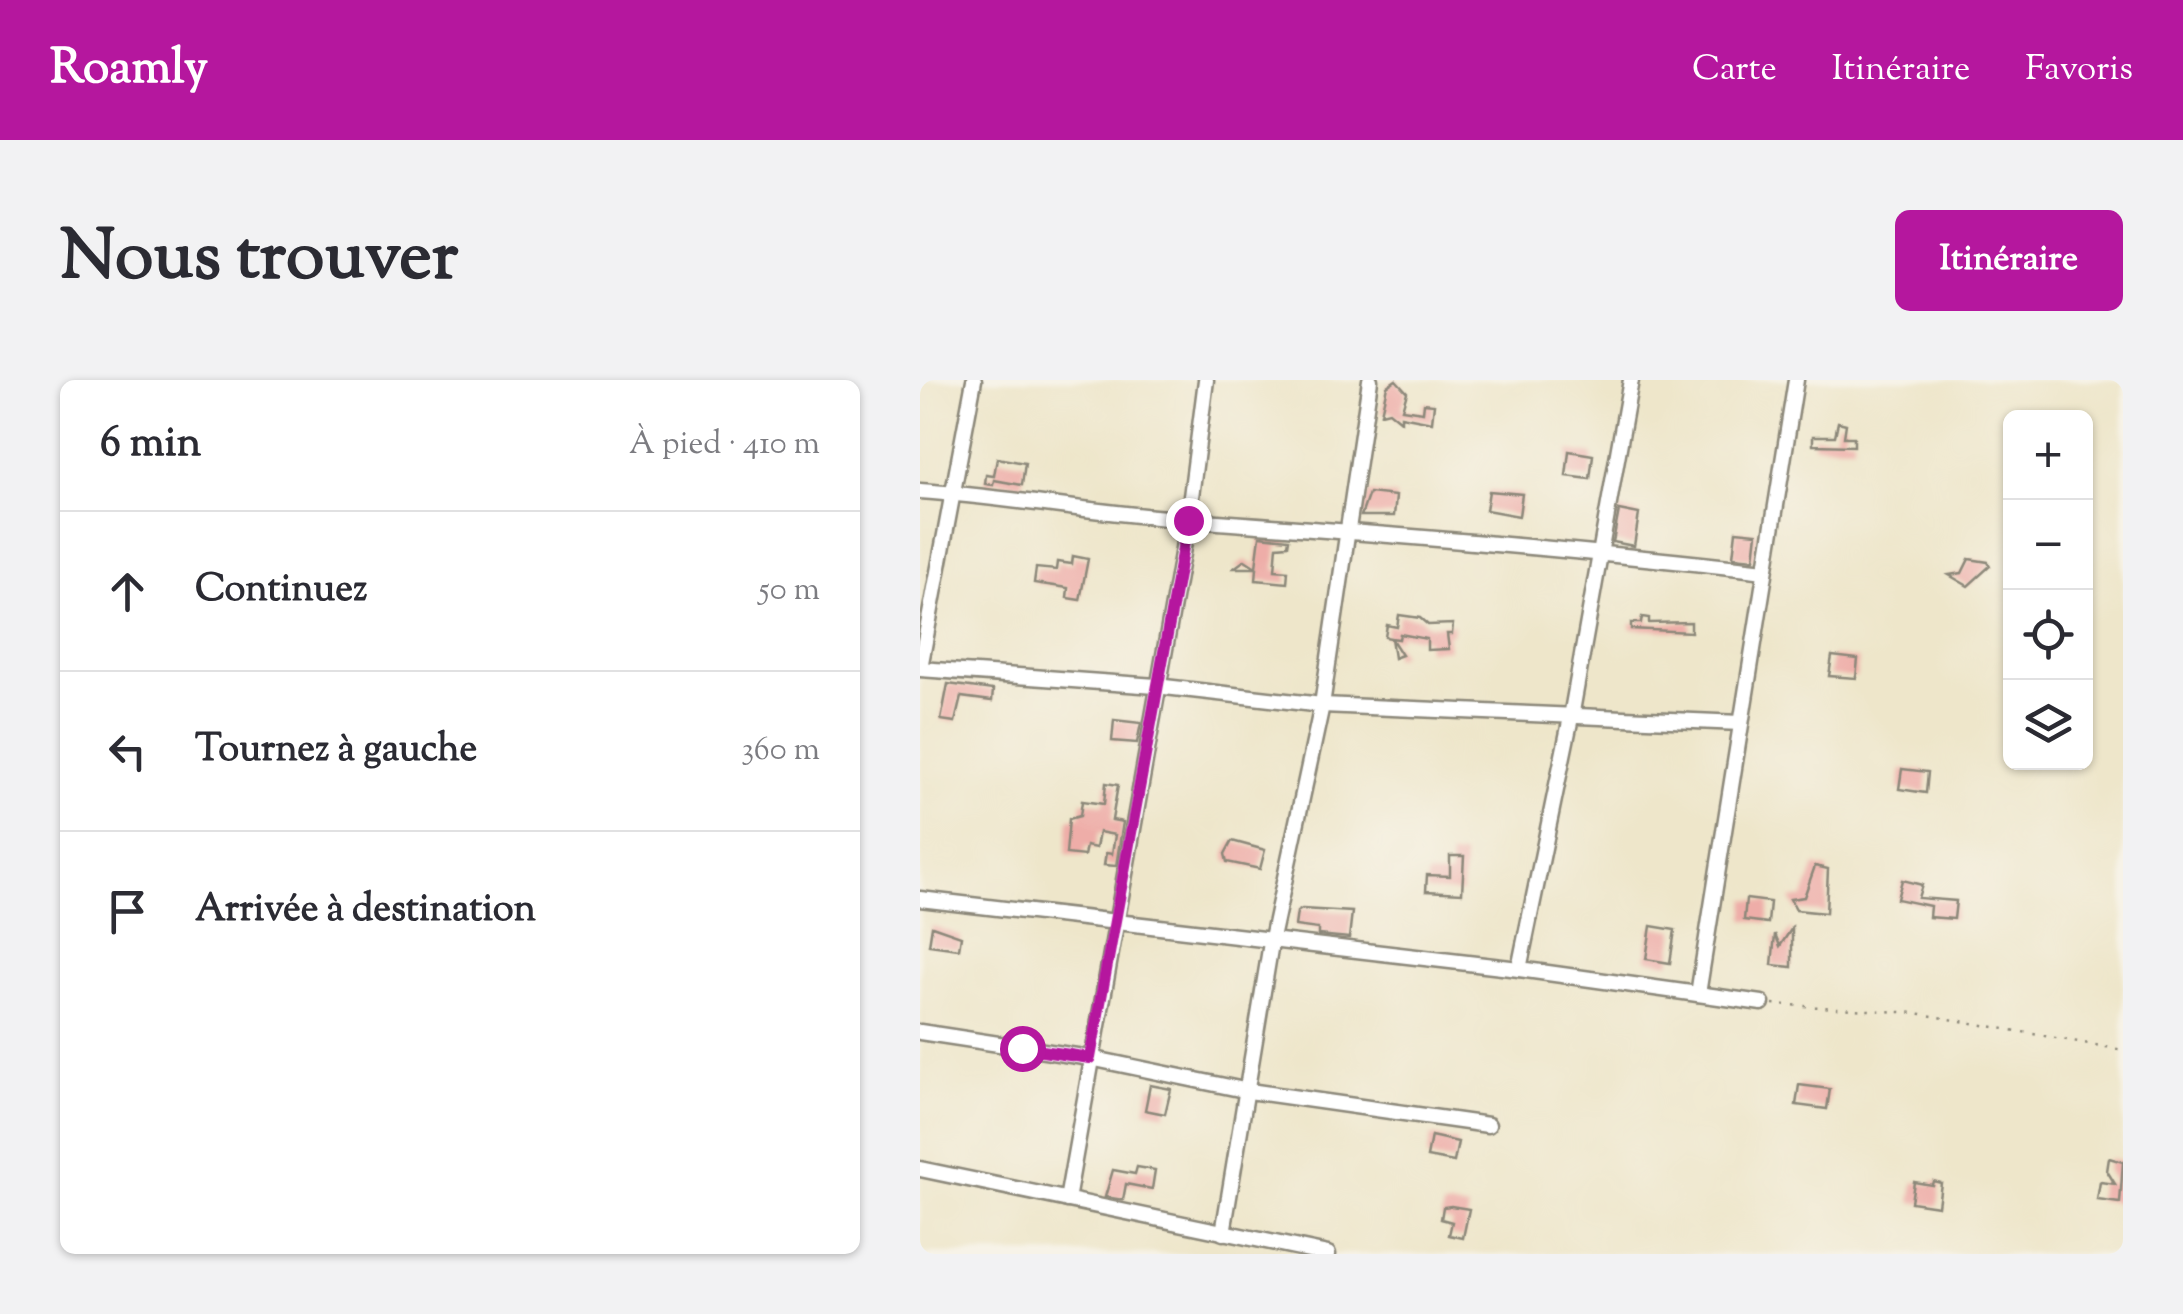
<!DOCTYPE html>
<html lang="fr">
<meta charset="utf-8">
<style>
:root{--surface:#fff;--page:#f2f2f3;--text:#2b2b33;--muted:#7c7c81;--line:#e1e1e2;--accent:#b5179e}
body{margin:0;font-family:"Sorts Mill Goudy",serif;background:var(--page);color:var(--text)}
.controls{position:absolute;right:30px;top:30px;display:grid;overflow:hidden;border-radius:15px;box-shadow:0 2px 8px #0004}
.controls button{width:90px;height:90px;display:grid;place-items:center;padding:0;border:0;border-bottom:2px solid var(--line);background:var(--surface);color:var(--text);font:50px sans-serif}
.stop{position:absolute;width:30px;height:30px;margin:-22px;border:8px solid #b5179e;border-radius:50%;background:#fff}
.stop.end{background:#b5179e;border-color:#fff;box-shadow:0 2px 10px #0008}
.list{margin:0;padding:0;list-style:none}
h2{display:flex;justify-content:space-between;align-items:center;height:130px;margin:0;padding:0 40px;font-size:42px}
h2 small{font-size:32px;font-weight:400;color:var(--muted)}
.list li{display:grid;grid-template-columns:65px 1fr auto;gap:30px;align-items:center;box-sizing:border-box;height:160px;padding:0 40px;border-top:2px solid var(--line)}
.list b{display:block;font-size:38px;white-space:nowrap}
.list em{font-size:32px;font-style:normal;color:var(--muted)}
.icon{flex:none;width:55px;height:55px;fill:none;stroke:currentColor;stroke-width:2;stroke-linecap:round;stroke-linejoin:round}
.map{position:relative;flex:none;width:1203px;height:874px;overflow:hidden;border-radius:15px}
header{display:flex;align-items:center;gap:60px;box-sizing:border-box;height:140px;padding:0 50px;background:var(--accent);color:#fff}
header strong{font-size:48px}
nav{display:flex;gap:55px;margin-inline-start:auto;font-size:35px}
.intro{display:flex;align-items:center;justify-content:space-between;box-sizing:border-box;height:240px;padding:0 60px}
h1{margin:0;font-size:70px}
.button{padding:25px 45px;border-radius:15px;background:var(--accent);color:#fff;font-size:35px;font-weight:700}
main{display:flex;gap:60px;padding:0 60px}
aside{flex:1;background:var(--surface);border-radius:15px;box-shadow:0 2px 8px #0004}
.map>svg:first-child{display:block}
.building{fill:#eeada8}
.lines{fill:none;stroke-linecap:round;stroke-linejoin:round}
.minor-casing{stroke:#8c887a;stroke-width:19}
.path{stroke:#8c887a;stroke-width:2.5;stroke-dasharray:2.5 8;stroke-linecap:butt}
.minor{stroke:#fff;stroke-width:14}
.route{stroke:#b5179e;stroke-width:12}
</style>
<header>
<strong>Roamly</strong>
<nav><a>Carte</a><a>Itinéraire</a><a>Favoris</a></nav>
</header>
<div class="intro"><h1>Nous trouver</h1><a class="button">Itinéraire</a></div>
<main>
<aside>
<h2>6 min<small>À pied · 410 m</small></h2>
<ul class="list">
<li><svg class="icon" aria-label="ahead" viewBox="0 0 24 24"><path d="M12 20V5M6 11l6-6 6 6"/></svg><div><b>Continuez</b></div><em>50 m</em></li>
<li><svg class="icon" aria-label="left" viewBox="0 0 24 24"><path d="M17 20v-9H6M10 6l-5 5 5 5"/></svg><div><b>Tournez à gauche</b></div><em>360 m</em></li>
<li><svg class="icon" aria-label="arrive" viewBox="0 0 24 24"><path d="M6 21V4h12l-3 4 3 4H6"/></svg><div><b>Arrivée à destination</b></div></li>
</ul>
</aside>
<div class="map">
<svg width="1203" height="874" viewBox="0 0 1203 874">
<rect width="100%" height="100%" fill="#f7f3e8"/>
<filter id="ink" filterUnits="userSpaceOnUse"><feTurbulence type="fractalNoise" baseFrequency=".01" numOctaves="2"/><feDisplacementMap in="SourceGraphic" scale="20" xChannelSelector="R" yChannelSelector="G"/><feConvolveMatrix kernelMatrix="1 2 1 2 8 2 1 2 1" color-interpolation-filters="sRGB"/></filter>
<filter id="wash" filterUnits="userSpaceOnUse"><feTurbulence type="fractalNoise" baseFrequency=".0048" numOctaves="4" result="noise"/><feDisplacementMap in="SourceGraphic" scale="40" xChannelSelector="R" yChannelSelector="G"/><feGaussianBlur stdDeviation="2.25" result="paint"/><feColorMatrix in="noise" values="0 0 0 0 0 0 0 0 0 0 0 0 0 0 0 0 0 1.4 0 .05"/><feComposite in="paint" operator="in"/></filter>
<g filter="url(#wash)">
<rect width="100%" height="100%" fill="#eee6ca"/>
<g id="blocks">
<g class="building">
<polygon points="476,0 487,12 482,29 503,32 504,23 514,24 512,42 481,36 481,41 469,31 461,33 467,6"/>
<polygon points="918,42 926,44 924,57 934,57 934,66 893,65 893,56 915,56"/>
<polygon points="649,71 673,75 670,99 646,96"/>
<polygon points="77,78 105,83 102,105 74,100 73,105 65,104 66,95 74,96"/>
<polygon points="569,111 602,114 599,136 566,130"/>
<polygon points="449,113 476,116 474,136 441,136"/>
<polygon points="699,130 719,134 714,166 693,162"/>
<polygon points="816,151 837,153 834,179 813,177"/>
<polygon points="340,156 369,159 368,165 357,166 355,190 368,191 367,203 336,200 337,188 314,188 325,180 336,187"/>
<polygon points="153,176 168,179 160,220 147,218 148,208 114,203 116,188 136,190 137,182 152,184"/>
<polygon points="1049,179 1068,182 1070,186 1048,206 1029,195 1042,193"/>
<polygon points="479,235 500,238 508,245 533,244 532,254 527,254 529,269 507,270 507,259 480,254 479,259 471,258 482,275 474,278 471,258 465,257 467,245 477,247"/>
<polygon points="722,237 729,238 729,243 771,242 771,252 711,249 711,243 721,243"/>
<polygon points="912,276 938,279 936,298 909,296"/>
<polygon points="28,304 73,310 72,321 41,317 35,342 21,340"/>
<polygon points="194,340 221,343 217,363 192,361"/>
<polygon points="982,389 1008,392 1006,413 979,409"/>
<polygon points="186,403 198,405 192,440 203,442 196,486 184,485 186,473 192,474 195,455 179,452 176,468 166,466 164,476 146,474 149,439 160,436 162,421 184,424"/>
<polygon points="312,461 345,470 340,489 307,482 305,474"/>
<polygon points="530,476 544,476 542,513 506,511 507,495 530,496"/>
<polygon points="895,486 908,489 906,533 876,530 870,519 884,517"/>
<polygon points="982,500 1002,505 998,518 1036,521 1034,539 1009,537 1010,526 977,519"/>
<polygon points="826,519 850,522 848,543 824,540"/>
<polygon points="382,529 432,532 429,558 398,555 398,549 375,546 377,532"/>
<polygon points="12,546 41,556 39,569 9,565"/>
<polygon points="731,546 755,550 750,583 726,579"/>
<polygon points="872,548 872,587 852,585 855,554 860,566"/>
<polygon points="230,705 251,709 245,734 225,730"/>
<polygon points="879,705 910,709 907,729 876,725"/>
<polygon points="511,756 538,762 534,782 507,777"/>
<polygon points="1189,778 1203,782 1200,823 1177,820 1180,802 1195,804 1187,791"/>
<polygon points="217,787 235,790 232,809 206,804 203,820 185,817 193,790 215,794"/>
<polygon points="1013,801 1021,803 1018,826 991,822 994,802 1012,805"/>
<polygon points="531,826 549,829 543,858 529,855 532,842 521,839 523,827"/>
</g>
</g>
</g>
<g filter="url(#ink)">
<use href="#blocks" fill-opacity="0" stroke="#8c887a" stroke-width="2.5"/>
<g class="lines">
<defs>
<g id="minor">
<path d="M0,111C91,117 181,134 271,140C463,154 654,169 845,191"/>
<polyline points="0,288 54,0"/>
<polyline points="0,289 236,306 402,325 821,343"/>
<polyline points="0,519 599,589 842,623"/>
<polyline points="599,589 651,337 711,0"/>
<polyline points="778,614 876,0"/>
<polyline points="0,652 170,678 329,711 568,745"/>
<polyline points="0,789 408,874"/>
<polyline points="147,820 268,140 286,0"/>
<polyline points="303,853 351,563 402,325 450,0"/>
</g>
</defs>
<use href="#minor" class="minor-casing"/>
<polyline class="path" points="853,624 996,633 1203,670"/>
<use href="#minor" class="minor"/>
</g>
</g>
<g class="lines" filter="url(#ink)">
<polyline class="route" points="102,668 170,678 268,140"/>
</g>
</svg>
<div class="controls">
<button>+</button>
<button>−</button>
<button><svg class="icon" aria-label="locate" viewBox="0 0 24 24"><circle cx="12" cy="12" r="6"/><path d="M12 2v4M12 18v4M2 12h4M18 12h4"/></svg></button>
<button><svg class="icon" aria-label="layers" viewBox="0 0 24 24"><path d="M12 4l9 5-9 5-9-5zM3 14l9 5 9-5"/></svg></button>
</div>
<div class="stop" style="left:102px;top:668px"></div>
<div class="stop end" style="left:268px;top:140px"></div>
</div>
</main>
